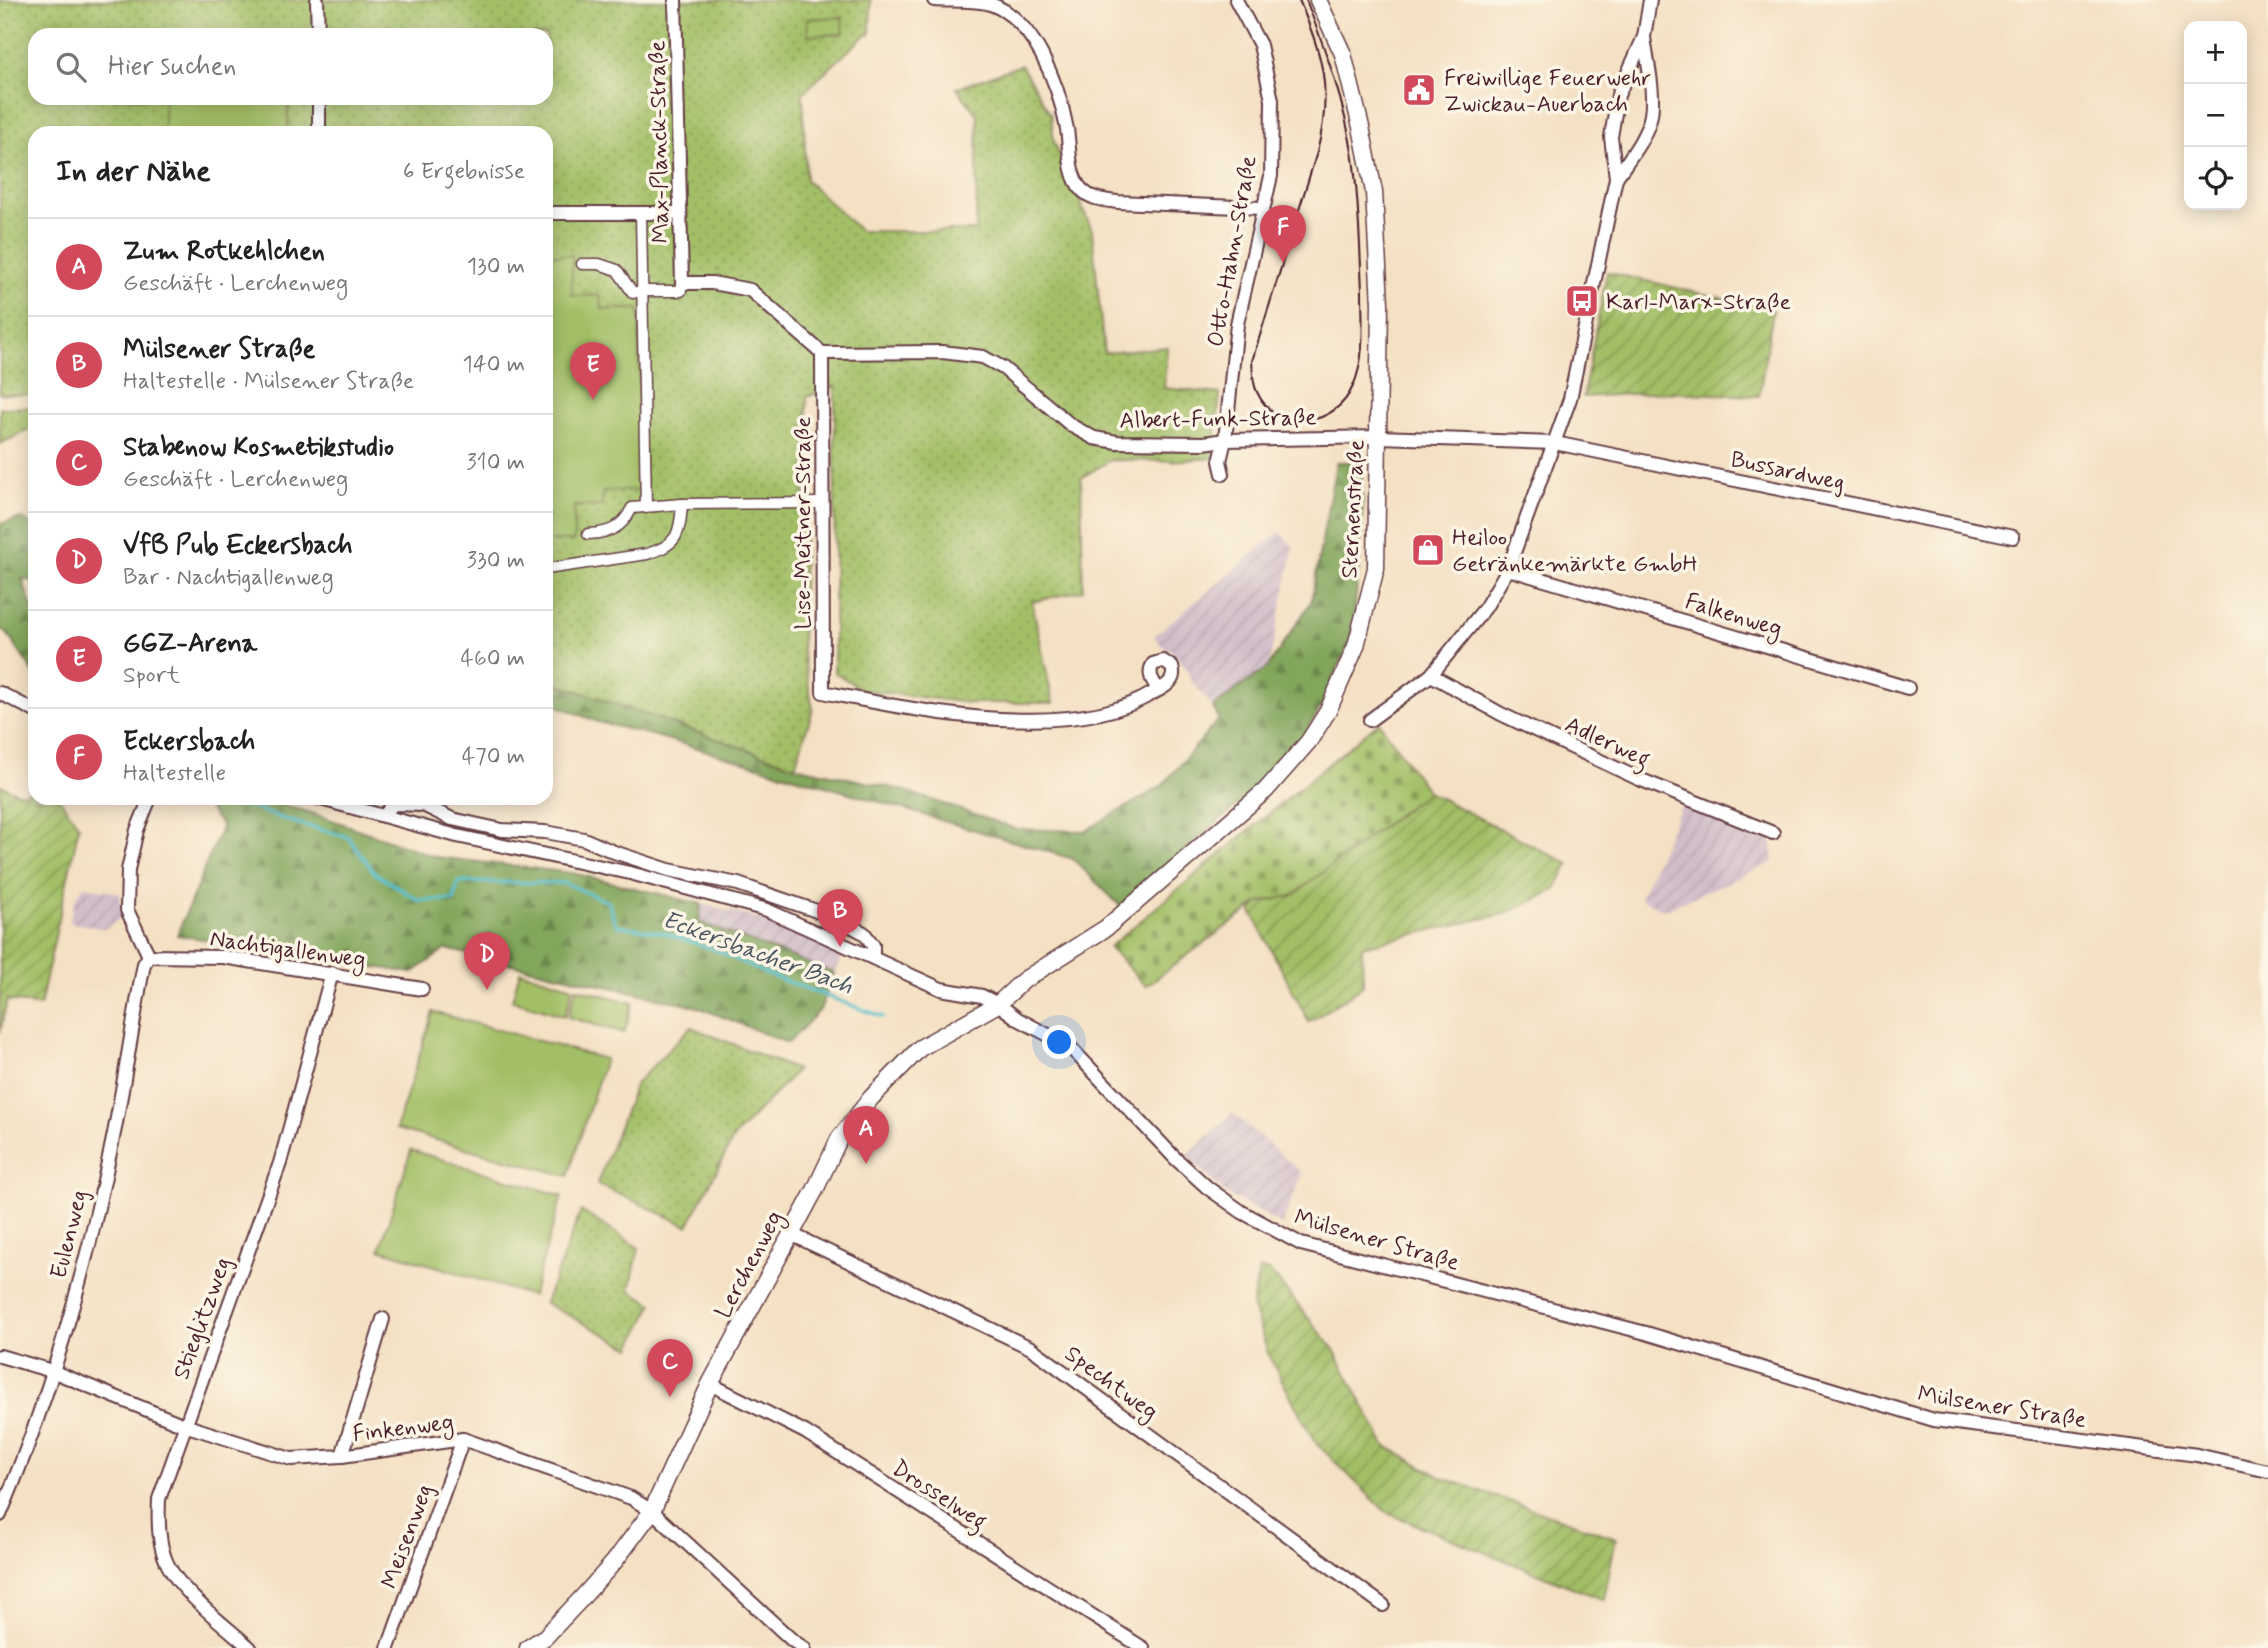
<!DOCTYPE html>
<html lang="de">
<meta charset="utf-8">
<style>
:root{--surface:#fff;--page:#f6f6f6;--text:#222;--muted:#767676;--line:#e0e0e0;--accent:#d1495b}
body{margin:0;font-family:Mynerve,sans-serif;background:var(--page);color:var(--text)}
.controls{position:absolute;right:21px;top:21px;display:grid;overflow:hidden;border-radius:14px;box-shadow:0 4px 18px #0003}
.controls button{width:63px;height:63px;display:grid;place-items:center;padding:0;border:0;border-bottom:2px solid var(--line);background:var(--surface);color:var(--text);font:35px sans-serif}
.you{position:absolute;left:1060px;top:1043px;width:24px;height:24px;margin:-18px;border:5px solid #fff;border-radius:50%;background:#1a73e8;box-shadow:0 0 0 10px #1a73e833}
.badge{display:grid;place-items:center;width:46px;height:46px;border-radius:50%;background:var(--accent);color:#fff;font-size:23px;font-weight:700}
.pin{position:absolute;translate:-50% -58px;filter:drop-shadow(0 2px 4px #0008)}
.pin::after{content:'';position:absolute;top:37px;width:24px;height:21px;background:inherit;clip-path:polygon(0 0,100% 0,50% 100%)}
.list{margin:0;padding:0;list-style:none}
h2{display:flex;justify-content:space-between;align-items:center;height:91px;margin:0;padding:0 28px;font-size:30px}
h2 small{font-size:23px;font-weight:400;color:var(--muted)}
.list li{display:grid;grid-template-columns:46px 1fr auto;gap:21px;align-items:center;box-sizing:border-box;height:98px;padding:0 28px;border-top:2px solid var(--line)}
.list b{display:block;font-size:26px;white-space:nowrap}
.list p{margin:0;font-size:23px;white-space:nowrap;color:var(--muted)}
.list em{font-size:23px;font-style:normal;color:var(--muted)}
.icon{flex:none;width:38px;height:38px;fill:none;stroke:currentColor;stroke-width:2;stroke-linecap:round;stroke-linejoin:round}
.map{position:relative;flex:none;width:2268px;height:1648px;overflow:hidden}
.search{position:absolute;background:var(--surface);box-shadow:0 4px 18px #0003;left:28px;top:28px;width:525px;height:77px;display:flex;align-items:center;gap:18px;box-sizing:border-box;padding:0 24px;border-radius:21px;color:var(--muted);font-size:26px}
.panel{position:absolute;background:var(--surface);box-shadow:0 4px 18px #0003;left:28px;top:126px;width:525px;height:679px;border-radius:21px}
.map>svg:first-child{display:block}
.industrial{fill:url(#industrial-furrows)}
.grass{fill:url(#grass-dots);stroke:#766f48;stroke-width:2;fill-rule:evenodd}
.forest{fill:url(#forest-firs);stroke:#666243;stroke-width:2}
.cemetery{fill:url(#cemetery-stones);stroke:#766f48;stroke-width:2}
.garden{fill:url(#garden-furrows);stroke:#766f48;stroke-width:2}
.pitch{fill:#a3bf66;stroke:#766f48;stroke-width:2}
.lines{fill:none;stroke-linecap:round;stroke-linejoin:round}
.stream{stroke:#4fbcc7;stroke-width:3.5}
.pedestrian-casing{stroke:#643c42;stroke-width:13}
.minor-casing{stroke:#643c42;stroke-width:16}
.tertiary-casing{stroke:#643c42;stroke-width:19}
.pedestrian{stroke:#fff;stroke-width:10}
.minor{stroke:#fff;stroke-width:12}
.tertiary{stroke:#fff;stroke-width:16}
.tram{stroke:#4a1f2b;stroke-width:2}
.labels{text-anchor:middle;stroke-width:7;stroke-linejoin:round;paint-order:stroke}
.poi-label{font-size:23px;fill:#4a1f2b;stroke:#fcf5e5;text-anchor:start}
.street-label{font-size:23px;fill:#4a1f2b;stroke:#fcf5e5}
.water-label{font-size:24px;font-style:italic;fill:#4c5662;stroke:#fcf5e5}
</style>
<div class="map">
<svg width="2268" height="1648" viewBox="0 0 2268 1648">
<defs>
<pattern id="industrial-furrows" width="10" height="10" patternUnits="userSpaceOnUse" patternTransform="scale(1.75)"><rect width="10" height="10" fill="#d1bdc9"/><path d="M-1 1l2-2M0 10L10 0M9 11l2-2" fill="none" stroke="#b5a2ad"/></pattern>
<pattern id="grass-dots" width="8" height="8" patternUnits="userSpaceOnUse" patternTransform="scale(1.75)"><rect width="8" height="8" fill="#a3bf66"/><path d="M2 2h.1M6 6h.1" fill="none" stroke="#879b54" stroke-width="1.8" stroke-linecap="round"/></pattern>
<pattern id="forest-firs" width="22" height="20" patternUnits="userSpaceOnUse" patternTransform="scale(1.75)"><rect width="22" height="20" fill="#82a65b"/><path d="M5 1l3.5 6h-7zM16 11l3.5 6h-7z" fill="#6c874b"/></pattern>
<pattern id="cemetery-stones" width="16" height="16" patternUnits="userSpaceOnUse" patternTransform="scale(1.75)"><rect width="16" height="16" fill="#a3bf66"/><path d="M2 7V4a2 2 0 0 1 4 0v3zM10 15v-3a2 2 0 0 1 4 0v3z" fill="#879b54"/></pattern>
<pattern id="garden-furrows" width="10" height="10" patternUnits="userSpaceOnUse" patternTransform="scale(1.75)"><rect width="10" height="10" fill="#a3bf66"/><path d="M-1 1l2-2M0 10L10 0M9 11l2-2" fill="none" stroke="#879b54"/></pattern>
</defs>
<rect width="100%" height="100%" fill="#fcf5e5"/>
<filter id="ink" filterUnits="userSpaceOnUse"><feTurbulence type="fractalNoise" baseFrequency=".0143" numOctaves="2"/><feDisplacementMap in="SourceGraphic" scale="14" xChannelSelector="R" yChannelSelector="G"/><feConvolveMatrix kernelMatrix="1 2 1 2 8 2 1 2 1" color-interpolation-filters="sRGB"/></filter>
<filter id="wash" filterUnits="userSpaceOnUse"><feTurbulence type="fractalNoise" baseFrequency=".00686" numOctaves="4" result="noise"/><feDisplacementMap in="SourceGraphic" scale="28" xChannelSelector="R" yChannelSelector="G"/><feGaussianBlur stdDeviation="1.57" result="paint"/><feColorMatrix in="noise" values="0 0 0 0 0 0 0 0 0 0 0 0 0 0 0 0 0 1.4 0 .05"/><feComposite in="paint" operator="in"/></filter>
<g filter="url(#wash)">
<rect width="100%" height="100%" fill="#f4e0c3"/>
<g class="industrial">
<polygon points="1280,532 1294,548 1268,667 1213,707 1190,679 1187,668 1170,649 1163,647 1154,636"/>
<polygon points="1683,802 1771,838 1774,862 1664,910 1640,898"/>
<polygon points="84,886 119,893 124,916 104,929 69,922 75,900"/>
<polygon points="701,904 768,921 843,953 834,973 699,922"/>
<polygon points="1233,1113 1302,1173 1282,1225 1224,1192 1187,1156"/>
</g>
<g class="grass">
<path d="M0,0H871L870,35H865L803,93L806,180L860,231H976L978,116L957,88L1021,65L1051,115L1054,142L1092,230L1104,353L1167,347L1164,388L1220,394L1213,458L1170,461L1111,460L1081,478L1083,590L1032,602L1053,703H969L863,690L834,672L835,386L807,397L802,650L813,709L795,766L546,680V133H35V395L0,394ZM35,35H546V98H35Z"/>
<polygon points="35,407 35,427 0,444 0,408"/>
<polygon points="691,1027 797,1070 734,1137 688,1226 597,1184 636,1083"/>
<polygon points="581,1211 639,1248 630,1290 653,1304 631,1348 545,1303"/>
</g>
<g class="forest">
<polygon points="1336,462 1361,462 1363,515 1354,619 1349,643 1320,709 1299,742 1248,796 1120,906 1073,859 656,736 598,722 546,701 546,680 795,766 906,791 1016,829 1085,831 1163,785 1219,719 1213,707 1268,667 1311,602"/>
<polygon points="21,518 35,527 35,581 22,579 35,615 35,675 6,632 0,629 0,524"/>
<polygon points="201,798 255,798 312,813 436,857 573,873 701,904 699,922 834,973 820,1010 788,1043 698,1007 446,949 412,973 177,935 222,826"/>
</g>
<polygon class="cemetery" points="1379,722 1428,792 1292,896 1258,903 1146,986 1109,947"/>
<g class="garden">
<polygon points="1607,272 1773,310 1759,396 1665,392 1583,397"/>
<polygon points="0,785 21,794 35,789 35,798 59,798 79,826 40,1006 7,1000 0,1033"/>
<polygon points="1428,792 1569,864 1555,890 1507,913 1362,946 1363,986 1309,1022 1251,911 1258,903 1292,896"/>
<polygon points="1259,1270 1270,1271 1333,1348 1385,1446 1443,1478 1616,1538 1604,1600 1387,1513 1315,1442 1269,1356 1252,1305"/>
</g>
<g class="pitch">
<polygon points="842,17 843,34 808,35 807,19"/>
<rect x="164" y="98" width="124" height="35"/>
<polygon points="546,255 572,255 572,295 600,296 602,309 639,309 640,490 603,491 602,506 574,506 574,541 546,541"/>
<polygon points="520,971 573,987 565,1016 512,1000"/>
<polygon points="576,988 633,1003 624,1033 568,1017"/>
<polygon points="433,1012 605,1059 568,1176 396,1129"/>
<polygon points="411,1150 562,1196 532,1296 380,1249"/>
</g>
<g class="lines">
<polyline class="stream" points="224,798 290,821 348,837 375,873 418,900 454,900 458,882 565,883 608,902 616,925 665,933 716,950 764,973 883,1017"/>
</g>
</g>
<g filter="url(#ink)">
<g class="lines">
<defs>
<g id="pedestrian">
<polyline points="641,213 646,508"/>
<polyline points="582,264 599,264 617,270 633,293 641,291 681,291"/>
<path d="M588,534C610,533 622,528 632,508L682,504L823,503"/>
<path d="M546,569L647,554C677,545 680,535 682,504"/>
</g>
<g id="minor">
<polyline points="317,0 318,35"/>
<polyline points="675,0 682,283 712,283 750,290 822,353 942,352 983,357 1003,368 1072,426 1094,438 1117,442 1204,443 1225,440 1379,437 1555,443 2013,537"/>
<path d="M934,0C950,1 971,0 987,3C1034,16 1059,86 1067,129C1070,148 1068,175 1082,190C1092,200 1104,200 1117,202L1262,208"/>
<polyline points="319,98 319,133"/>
<path d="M1616,178C1628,160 1647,137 1651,115C1655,90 1647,62 1644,37"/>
<polyline points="546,213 679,213"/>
<path d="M822,353L823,692C915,710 1069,744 1153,693C1164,687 1177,682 1172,667L1163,661L1153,664C1147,674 1153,682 1159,690"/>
<polyline points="1223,474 1220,461 1225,440 1237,324 1271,176 1272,100 1260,45 1236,0"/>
<polyline points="1508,569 1908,688"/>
<polyline points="1431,675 1501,714 1639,779 1773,833"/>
<polyline points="0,693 35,711"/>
<polyline points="1370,720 1431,675 1485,608 1508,569 1570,399 1616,178 1611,137 1618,95 1644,37 1650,0"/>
<polyline points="317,798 457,836 630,873 767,910 941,989 982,996 998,1004 1018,1019 1069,1046 1175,1158 1208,1188 1242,1212 1301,1244 1646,1333 1934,1420 2197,1455 2268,1471"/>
<polyline points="384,816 393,804 423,805 452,819 502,830 545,832 584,839 614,852 669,870 738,884 834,917 864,933 873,945 873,957"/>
<polyline points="149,956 223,957 422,989"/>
<polyline points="149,956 127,910 128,870 137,830 150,798"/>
<polyline points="791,1234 1031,1348 1383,1605"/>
<polyline points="0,1356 52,1371 184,1425 291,1459 342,1456 463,1439 631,1498 652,1511 793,1641 804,1648"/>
<polyline points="710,1384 805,1432 1143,1648"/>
<polyline points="342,1456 383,1319"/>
<path d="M0,1515C49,1400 86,1270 111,1148C124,1087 132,1025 144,964L149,956"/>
<path d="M250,1648C226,1626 180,1592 167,1563C158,1544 158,1520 159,1499L280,1163L332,973"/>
<polyline points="388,1648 463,1439"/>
</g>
<polyline id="tertiary" points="528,1648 545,1637 580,1600 614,1562 652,1511 710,1384 815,1190 839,1139 871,1098 920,1048 998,1004 1024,980 1106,928 1266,790 1309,741 1328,711 1356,646 1376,568 1380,304 1374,192 1361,127 1343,54 1318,0"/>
</defs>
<use href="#pedestrian" class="pedestrian-casing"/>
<use href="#minor" class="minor-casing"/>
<use href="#tertiary" class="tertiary-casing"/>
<use href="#pedestrian" class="pedestrian"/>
<use href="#minor" class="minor"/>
<use href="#tertiary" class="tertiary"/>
<path class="tram" d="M1299,0C1323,57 1333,90 1317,152L1252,361C1253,371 1252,382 1257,392C1277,436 1336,427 1353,386C1366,358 1362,321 1362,291C1360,247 1359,202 1353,158C1345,104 1326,51 1306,0"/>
</g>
</g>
<defs>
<symbol id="civic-square" viewBox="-11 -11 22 22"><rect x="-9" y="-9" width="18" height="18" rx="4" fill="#d1495b" stroke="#fcf5e5"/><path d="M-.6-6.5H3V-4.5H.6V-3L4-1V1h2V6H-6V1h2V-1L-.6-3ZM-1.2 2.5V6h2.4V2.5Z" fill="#fff"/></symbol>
<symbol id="bus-square" viewBox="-11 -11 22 22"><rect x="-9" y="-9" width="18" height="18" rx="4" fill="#d1495b" stroke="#fcf5e5"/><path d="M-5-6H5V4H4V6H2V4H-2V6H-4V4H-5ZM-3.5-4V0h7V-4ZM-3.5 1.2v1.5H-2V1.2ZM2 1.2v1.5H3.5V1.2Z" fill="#fff"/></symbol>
<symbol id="shop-square" viewBox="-11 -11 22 22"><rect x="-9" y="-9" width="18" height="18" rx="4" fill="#d1495b" stroke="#fcf5e5"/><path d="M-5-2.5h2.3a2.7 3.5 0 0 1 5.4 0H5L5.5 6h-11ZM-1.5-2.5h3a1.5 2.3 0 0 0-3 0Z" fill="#fff"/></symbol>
</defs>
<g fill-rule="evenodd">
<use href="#civic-square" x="1400" y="71" width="38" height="38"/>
<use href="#bus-square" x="1563" y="282" width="38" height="38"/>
<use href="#shop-square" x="1409" y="531" width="38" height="38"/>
</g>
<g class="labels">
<g class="poi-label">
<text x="1444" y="85">Freiwillige Feuerwehr<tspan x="1444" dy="26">Zwickau-Auerbach</tspan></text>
<text x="1606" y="309">Karl-Marx-Straße</text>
<text x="1452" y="545">Heiloo<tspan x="1452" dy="26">Getränkemärkte GmbH</tspan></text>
</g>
<g class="street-label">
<text transform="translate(658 142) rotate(-91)" y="8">Max-Planck-Straße</text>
<text transform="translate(1231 251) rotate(-80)" y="8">Otto-Hahn-Straße</text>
<text transform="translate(1218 418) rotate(-1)" y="8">Albert-Funk-Straße</text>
<text transform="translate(1788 470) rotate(12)" y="8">Bussardweg</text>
<text transform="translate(1352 509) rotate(-87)" y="8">Sternenstraße</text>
<text transform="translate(802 523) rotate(-90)" y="8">Lise-Meitner-Straße</text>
<text transform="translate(1734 614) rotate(17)" y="8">Falkenweg</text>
<text transform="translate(1608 741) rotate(25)" y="8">Adlerweg</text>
<text transform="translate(288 948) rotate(8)" y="8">Nachtigallenweg</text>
<text transform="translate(68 1234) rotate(-76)" y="8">Eulenweg</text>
<text transform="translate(1377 1239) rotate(16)" y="8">Mülsener Straße</text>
<text transform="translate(748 1264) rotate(-62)" y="8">Lerchenweg</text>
<text transform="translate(201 1318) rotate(-70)" y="8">Stieglitzweg</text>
<text transform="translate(1112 1382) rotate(36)" y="8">Spechtweg</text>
<text transform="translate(2002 1406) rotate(9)" y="8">Mülsener Straße</text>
<text transform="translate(403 1427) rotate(-7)" y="8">Finkenweg</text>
<text transform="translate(940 1494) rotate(33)" y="8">Drosselweg</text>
<text transform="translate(406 1536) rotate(-70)" y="8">Meisenweg</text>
</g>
<g class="water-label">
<text transform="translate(758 952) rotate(20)" y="8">Eckersbacher Bach</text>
</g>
</g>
</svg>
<div class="controls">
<button>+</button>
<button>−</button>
<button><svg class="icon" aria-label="locate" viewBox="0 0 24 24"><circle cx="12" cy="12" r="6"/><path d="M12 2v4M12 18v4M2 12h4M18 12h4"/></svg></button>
</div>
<div class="you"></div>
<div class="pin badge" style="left:866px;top:1164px">A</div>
<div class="pin badge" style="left:840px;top:947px">B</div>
<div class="pin badge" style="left:670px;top:1397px">C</div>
<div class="pin badge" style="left:487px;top:990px">D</div>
<div class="pin badge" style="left:593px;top:400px">E</div>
<div class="pin badge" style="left:1283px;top:263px">F</div>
<div class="search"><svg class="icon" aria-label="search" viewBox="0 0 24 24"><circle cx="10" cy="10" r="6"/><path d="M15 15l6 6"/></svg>Hier suchen</div>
<section class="panel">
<h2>In der Nähe<small>6 Ergebnisse</small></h2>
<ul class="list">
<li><span class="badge">A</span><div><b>Zum Rotkehlchen</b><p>Geschäft · Lerchenweg</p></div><em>130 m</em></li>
<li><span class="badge">B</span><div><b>Mülsener Straße</b><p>Haltestelle · Mülsener Straße</p></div><em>140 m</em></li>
<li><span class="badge">C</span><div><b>Stabenow Kosmetikstudio</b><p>Geschäft · Lerchenweg</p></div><em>310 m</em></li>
<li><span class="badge">D</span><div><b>VfB Pub Eckersbach</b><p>Bar · Nachtigallenweg</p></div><em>330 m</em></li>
<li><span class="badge">E</span><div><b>GGZ-Arena</b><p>Sport</p></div><em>460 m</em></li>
<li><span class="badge">F</span><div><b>Eckersbach</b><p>Haltestelle</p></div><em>470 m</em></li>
</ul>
</section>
</div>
